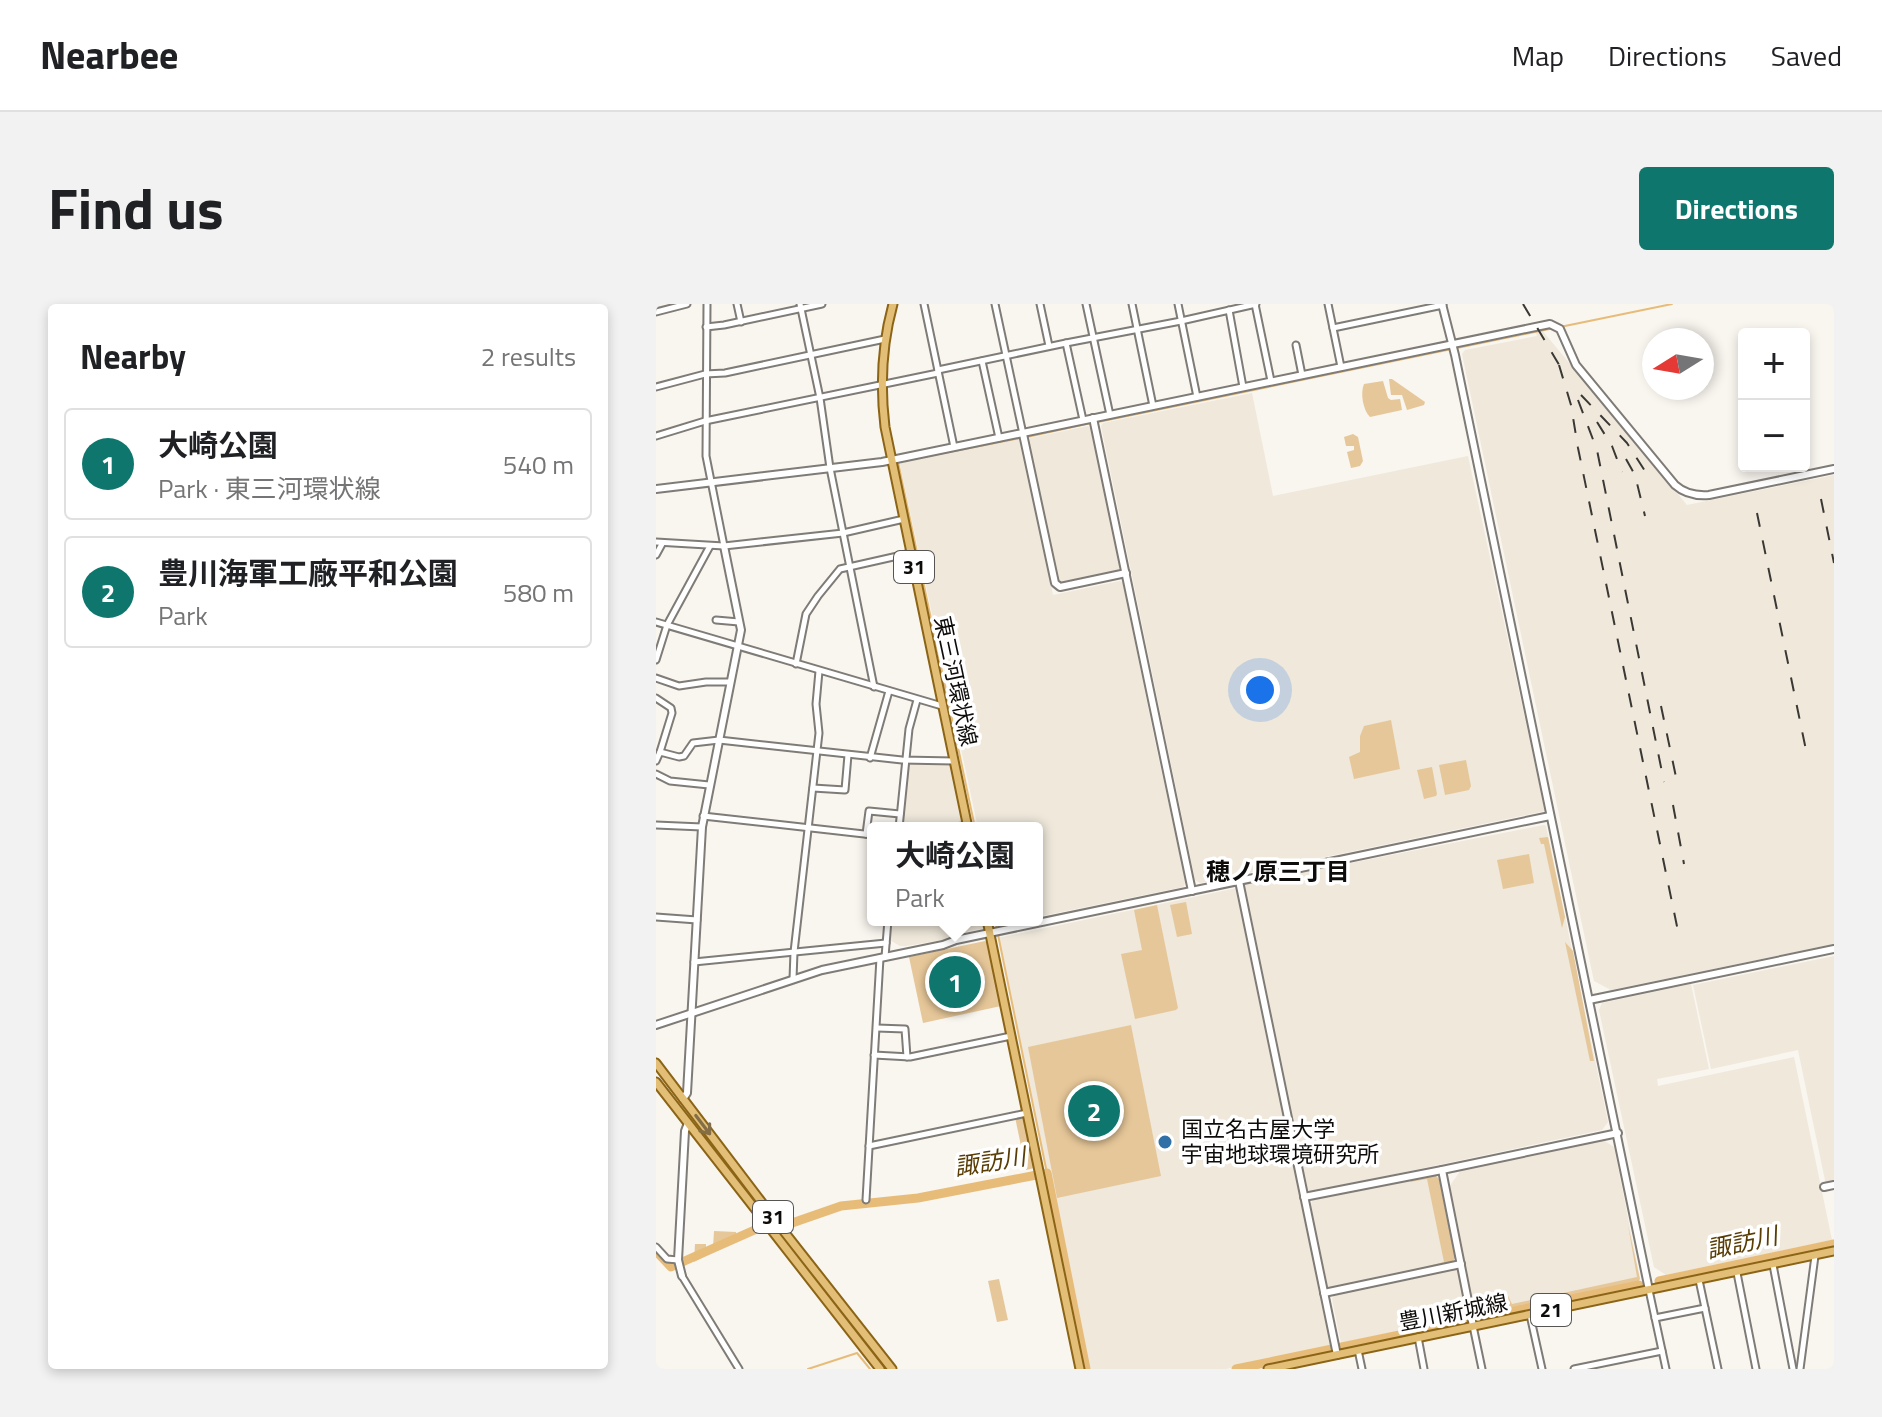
<!DOCTYPE html>
<meta charset="utf-8">
<style>
:root{--surface:#fff;--page:#f2f2f2;--text:#202124;--muted:#757577;--line:#e0e0e0;--accent:#0f766e}
body{margin:0;font-family:"Titillium Web","Noto Sans JP",sans-serif;background:var(--page);color:var(--text)}
.controls{position:absolute;right:24px;top:24px;display:grid;overflow:hidden;border-radius:8px;box-shadow:0 4px 12px #0003}
.controls button{width:72px;height:72px;display:grid;place-items:center;padding:0;border:0;border-bottom:2px solid var(--line);background:var(--surface);color:var(--text);font:40px sans-serif}
.compass{position:absolute;left:986px;top:24px;width:72px;height:72px;border-radius:50%;background:var(--surface);box-shadow:0 4px 12px #0003;rotate:259deg}
.you{position:absolute;left:604px;top:386px;width:28px;height:28px;margin:-20px;border:6px solid #fff;border-radius:50%;background:#1a73e8;box-shadow:0 0 0 12px #1a73e833}
.badge{display:grid;place-items:center;width:52px;height:52px;border-radius:50%;background:var(--accent);color:#fff;font-size:26px;font-weight:700}
.pin{position:absolute;translate:-50% -50%;border:4px solid #fff;box-shadow:0 2px 8px #0006}
.popup{position:absolute;left:211px;top:518px;width:176px;height:104px;box-sizing:border-box;display:grid;place-content:center;border-radius:8px;background:var(--surface);filter:drop-shadow(0 2px 6px #0005);font-size:26px;white-space:nowrap;color:var(--muted)}
.popup b{font-size:30px;color:var(--text)}
.popup::after{content:'';position:absolute;left:50%;top:100%;margin-left:-16px;border:16px solid transparent;border-top-color:var(--surface)}
.list{margin:0;padding:0;list-style:none}
h2{display:flex;justify-content:space-between;align-items:center;height:104px;margin:0;padding:0 32px;font-size:34px}
h2 small{font-size:26px;font-weight:400;color:var(--muted)}
.list li{display:grid;grid-template-columns:52px 1fr auto;gap:24px;align-items:center;box-sizing:border-box;height:112px;margin:0 16px 16px;padding:0 16px;border:2px solid var(--line);border-radius:8px}
.list b{display:block;font-size:30px;white-space:nowrap}
.list p{margin:0;font-size:26px;white-space:nowrap;color:var(--muted)}
.list em{font-size:26px;font-style:normal;color:var(--muted)}
.map{position:relative;flex:none;width:1178px;height:1065px;overflow:hidden;border-radius:8px}
header{display:flex;align-items:center;gap:48px;box-sizing:border-box;height:112px;padding:0 40px;background:var(--surface);border-bottom:2px solid var(--line)}
header strong{font-size:38px}
nav{display:flex;gap:44px;margin-inline-start:auto;font-size:28px}
.intro{display:flex;align-items:center;justify-content:space-between;box-sizing:border-box;height:192px;padding:0 48px}
h1{margin:0;font-size:56px}
.button{padding:20px 36px;border-radius:8px;background:var(--accent);color:#fff;font-size:28px;font-weight:700}
main{display:flex;gap:48px;padding:0 48px}
aside{flex:1;background:var(--surface);border-radius:8px;box-shadow:0 4px 12px #0003}
.map>svg:first-child{display:block}
.built{fill:#efe8db}
.green{fill:#e6c799}
.lines{fill:none;stroke-linecap:round;stroke-linejoin:round}
.stream{stroke:#e7bc79;stroke-width:2}
.river{stroke:#e7bc79;stroke-width:9}
.minor-casing{stroke:#7f7b76;stroke-width:9}
.tertiary-casing{stroke:#7f7b76;stroke-width:10}
.primary-casing{stroke:#8b6416;stroke-width:11}
.minor{stroke:#fff;stroke-width:5}
.tertiary{stroke:#fff;stroke-width:6}
.primary{stroke:#e2be77;stroke-width:7}
.rail{stroke:#3a3835;stroke-width:2;stroke-dasharray:14 14;stroke-linecap:butt}
.oneway{stroke:#836e46}
.poi-dot{fill:#3170a7;stroke:#fff;stroke-width:3}
.labels{text-anchor:middle;stroke-width:7;stroke-linejoin:round;paint-order:stroke}
.shield{fill:#fff;stroke:#565554;stroke-width:2}
.shield-label{font-size:20px;font-weight:bold;fill:#0e0c0a}
.street-label{font-size:22px;fill:#0e0c0a;stroke:#fff}
.poi-label{font-size:22px;fill:#0e0c0a;stroke:#fff;text-anchor:start}
.neighbourhood-label{font-size:24px;font-weight:bold;fill:#0e0c0a;stroke:#fff}
.water-label{font-size:24px;font-style:italic;fill:#593d05;stroke:#fff}
</style>
<header>
<strong>Nearbee</strong>
<nav><a>Map</a><a>Directions</a><a>Saved</a></nav>
</header>
<div class="intro"><h1>Find us</h1><a class="button">Directions</a></div>
<main>
<aside>
<h2>Nearby<small>2 results</small></h2>
<ul class="list">
<li><span class="badge">1</span><div><b>大崎公園</b><p>Park · 東三河環状線</p></div><em>540 m</em></li>
<li><span class="badge">2</span><div><b>豊川海軍工廠平和公園</b><p>Park</p></div><em>580 m</em></li>
</ul>
</aside>
<div class="map">
<svg width="1178" height="1065" viewBox="0 0 1178 1065">
<rect width="100%" height="100%" fill="#f9f5ef"/>
<g class="built">
<polygon points="885,25 1031,201 1178,171 1178,640 955,686 938,677 806,50 809,46 881,32 879,27"/>
<polygon points="596,89 617,192 812,152 889,507 544,579 539,576 445,122 447,119"/>
<polygon points="432,122 435,125 464,263 462,266 405,278 401,276 373,137 374,134"/>
<polygon points="361,134 366,138 397,291 464,277 467,279 499,438 530,578 527,583 381,613 381,524 322,524 244,161 245,159"/>
<polygon points="254,458 296,460 308,518 280,524 245,524 252,459"/>
<polygon points="888,521 890,522 952,818 946,826 655,888 649,883 587,583 589,580"/>
<polygon points="581,584 676,1043 570,1065 431,1065 342,634"/>
<polygon points="234,616 328,616 330,624 298,630 286,636 250,642 244,642 232,635"/>
<polygon points="1178,652 1178,879 1170,881 1142,746 1055,765 1037,681"/>
<polygon points="1035,680 1053,765 1001,775 1002,782 1138,753 1176,936 1010,971 998,963 943,706 946,699"/>
<polygon points="947,836 958,843 984,975 821,1009 818,1007 793,883 805,866"/>
<polygon points="778,870 783,875 799,954 795,960 673,984 668,980 653,902 658,895"/>
<polygon points="800,965 803,967 811,1009 807,1013 685,1039 676,995 678,991"/>
</g>
<g class="green">
<polygon points="733,75 736,75 769,98 768,101 751,106 746,91 735,91"/>
<path d="M727,77L732,94L735,96L744,95L746,106L714,113C707,106 704,89 708,80Z"/>
<polygon points="697,130 702,133 707,157 704,162 695,164 691,148 698,146 698,142 690,142 688,133"/>
<polygon points="735,416 744,465 698,475 693,453 704,448 704,432 708,422"/>
<polygon points="810,456 815,482 813,486 789,491 783,461"/>
<polygon points="776,463 781,490 780,492 768,495 761,466"/>
<polygon points="892,533 909,613 906,624 888,540 885,540 883,534"/>
<polygon points="873,550 878,579 847,585 841,556"/>
<polygon points="530,598 536,630 521,633 514,601"/>
<polygon points="501,601 522,704 520,706 479,715 465,650 486,646 478,606"/>
<polygon points="329,637 333,639 345,702 267,719 253,653"/>
<polygon points="909,638 917,647 938,757 934,757"/>
<polygon points="475,721 505,872 401,894 372,743"/>
<polygon points="367,812 378,864 370,866 359,813"/>
<polygon points="778,870 783,875 799,954 795,960 776,964 772,962 788,958 771,875 754,878 757,875"/>
<polygon points="972,921 984,975 981,980 826,1013 818,1007 817,1002 826,999 827,1003 852,998 852,992 856,1000 981,973"/>
<polygon points="58,927 80,928 81,936 38,958 39,940 50,940 50,944 57,944"/>
<polygon points="343,975 352,1016 341,1018 332,977"/>
</g>
<g class="lines">
<g class="stream">
<polyline points="904,23 1016,0"/>
<polyline points="442,118 898,24"/>
<polyline points="371,133 435,119"/>
<polyline points="319,524 242,158 365,134"/>
<polyline points="339,616 391,869"/>
<polyline points="152,1065 201,1049 214,1065"/>
</g>
<g class="river">
<polyline points="136,919 185,902 262,894 391,869 430,1065"/>
<polyline points="0,947 15,963 103,924"/>
<polyline points="1003,977 1178,940"/>
<polyline points="580,1065 983,981"/>
</g>
<defs>
<g id="minor">
<polyline points="51,0 50,152 68,242"/>
<polyline points="81,0 85,18"/>
<polyline points="144,0 164,94 174,164 218,383"/>
<polyline points="268,0 298,143"/>
<polyline points="339,0 367,130"/>
<polyline points="384,0 393,42"/>
<polyline points="430,0 454,111"/>
<polyline points="476,0 497,102"/>
<polyline points="522,0 541,93"/>
<polyline points="599,0 615,77"/>
<polyline points="672,0 685,63"/>
<polyline points="573,6 587,83"/>
<polyline points="0,8 31,0"/>
<polyline points="50,23 68,21 166,0"/>
<polyline points="677,24 787,1"/>
<polyline points="410,39 427,116"/>
<polyline points="640,41 646,71"/>
<polyline points="326,57 343,134"/>
<polyline points="282,66 410,39 525,17 600,0"/>
<polyline points="0,83 49,70 69,69 229,35"/>
<polyline points="0,132 49,117 282,69"/>
<polyline points="0,238 68,242 187,229 248,215"/>
<polyline points="0,251 6,240"/>
<polyline points="60,316 83,318"/>
<polyline points="0,318 286,402"/>
<polyline points="0,356 11,321 54,242"/>
<polyline points="140,360 150,310 162,292 184,265 255,249"/>
<polyline points="0,374 23,382 50,378 74,378"/>
<polyline points="0,394 15,404 16,409 4,448"/>
<polyline points="214,454 233,387"/>
<polyline points="0,457 4,448 23,453 28,452 37,439 63,436 246,456 298,457"/>
<polyline points="0,470 14,477 53,481"/>
<polyline points="157,484 189,486 192,451"/>
<polyline points="47,512 217,531"/>
<polyline points="0,521 46,523"/>
<polyline points="243,524 253,425 261,396"/>
<polyline points="295,524 312,521"/>
<polyline points="210,530 213,507 244,510"/>
<polyline points="0,613 41,616"/>
<polyline points="229,653 232,616"/>
<polyline points="38,658 230,639"/>
<polyline points="137,675 138,648 163,429 160,400 163,367"/>
<polyline points="221,724 249,725 251,753"/>
<polyline points="218,751 254,753 355,732"/>
<polyline points="213,842 371,809"/>
<polyline points="210,896 224,654"/>
<polyline points="0,943 11,955 22,956"/>
<polyline points="1117,961 1137,1065"/>
<polyline points="1081,969 1100,1065"/>
<polyline points="26,972 83,1065"/>
<polyline points="1043,976 1062,1065"/>
<polyline points="993,986 1010,1065"/>
<polyline points="874,1011 886,1065"/>
<polyline points="999,1014 1049,1004"/>
<polyline points="817,1022 826,1065"/>
<polyline points="762,1033 768,1065"/>
<polyline points="702,1046 706,1065"/>
<polyline points="918,1065 1006,1047"/>
<polyline points="1144,1065 1159,952"/>
</g>
<g id="tertiary">
<polyline points="786,0 799,51 993,986"/>
<polyline points="437,114 536,587"/>
<polyline points="367,130 399,279 404,283 470,269"/>
<path d="M0,185L226,158L894,20L904,25L920,61L1019,181C1029,190 1040,192 1053,191L1178,165"/>
<polyline points="583,577 681,1051"/>
<polyline points="933,696 1178,645"/>
<polyline points="0,721 166,666 287,641 300,636 894,512"/>
<polyline points="27,795 31,789 46,523 85,326 68,242"/>
<polyline points="1168,883 1178,881"/>
<polyline points="648,893 786,866"/>
<polyline points="26,972 22,956 29,827 32,819"/>
<polyline points="668,989 805,960"/>
<polyline points="817,1022 786,866 962,829"/>
</g>
<g id="primary">
<path d="M237,0C226,40 224,82 229,123L312,524"/>
<polyline points="331,616 424,1065"/>
<polyline points="0,759 126,925 236,1065"/>
<polyline points="0,778 224,1065"/>
<polyline points="612,1065 1178,947"/>
</g>
</defs>
<use href="#minor" class="minor-casing"/>
<use href="#tertiary" class="tertiary-casing"/>
<use href="#primary" class="primary-casing"/>
<use href="#minor" class="minor"/>
<use href="#tertiary" class="tertiary"/>
<use href="#primary" class="primary"/>
<g class="rail">
<polyline points="867,0 908,69"/>
<polyline points="903,61 915,101 922,144 1023,632"/>
<polyline points="925,91 971,139 989,167"/>
<polyline points="922,96 941,146 1008,478"/>
<polyline points="941,118 956,142 966,168"/>
<polyline points="970,155 979,171 989,212"/>
<polyline points="1165,195 1178,259"/>
<polyline points="1101,209 1151,451"/>
<polyline points="1005,402 1020,473"/>
<polyline points="1017,501 1028,560"/>
</g>
</g>
<defs><path id="oneway-shaft" d="M-6 0H5M1.5-3L5.5 0L1.5 3" fill="none" stroke-width="1.6" stroke-linecap="round" stroke-linejoin="round" transform="scale(2)"/></defs>
<use class="oneway" href="#oneway-shaft" transform="translate(47 821) rotate(53)"/>
<circle class="poi-dot" cx="509" cy="838" r="8"/>
<g class="labels">
<g class="shield">
<rect x="238" y="247" width="40" height="32" rx="6"/>
<rect x="97" y="897" width="40" height="32" rx="6"/>
<rect x="875" y="990" width="40" height="32" rx="6"/>
</g>
<g class="shield-label">
<text x="258" y="270">31</text>
<text x="117" y="920">31</text>
<text x="895" y="1013">21</text>
</g>
<g class="street-label">
<text transform="translate(300 377) rotate(78)" y="8">東三河環状線</text>
<text transform="translate(797 1008) rotate(-11)" y="8">豊川新城線</text>
</g>
<g class="poi-label">
<text x="525" y="833">国立名古屋大学<tspan x="525" dy="25">宇宙地球環境研究所</tspan></text>
</g>
<g class="neighbourhood-label">
<text x="622" y="576">穂ノ原三丁目</text>
</g>
<g class="water-label">
<text transform="translate(334 858) rotate(-9)" y="8">諏訪川</text>
<text transform="translate(1086 939) rotate(-12)" y="8">諏訪川</text>
</g>
</g>
</svg>
<div class="controls">
<button>+</button>
<button>−</button>
</div>
<svg class="compass" viewBox="-18 -18 36 36"><path d="M0-13l5 13h-10z" fill="#e53935"/><path d="M0 13l5-13h-10z" fill="#757577"/></svg>
<div class="you"></div>
<div class="pin badge" style="left:299px;top:678px">1</div>
<div class="popup"><b>大崎公園</b>Park</div>
<div class="pin badge" style="left:438px;top:807px">2</div>
</div>
</main>
